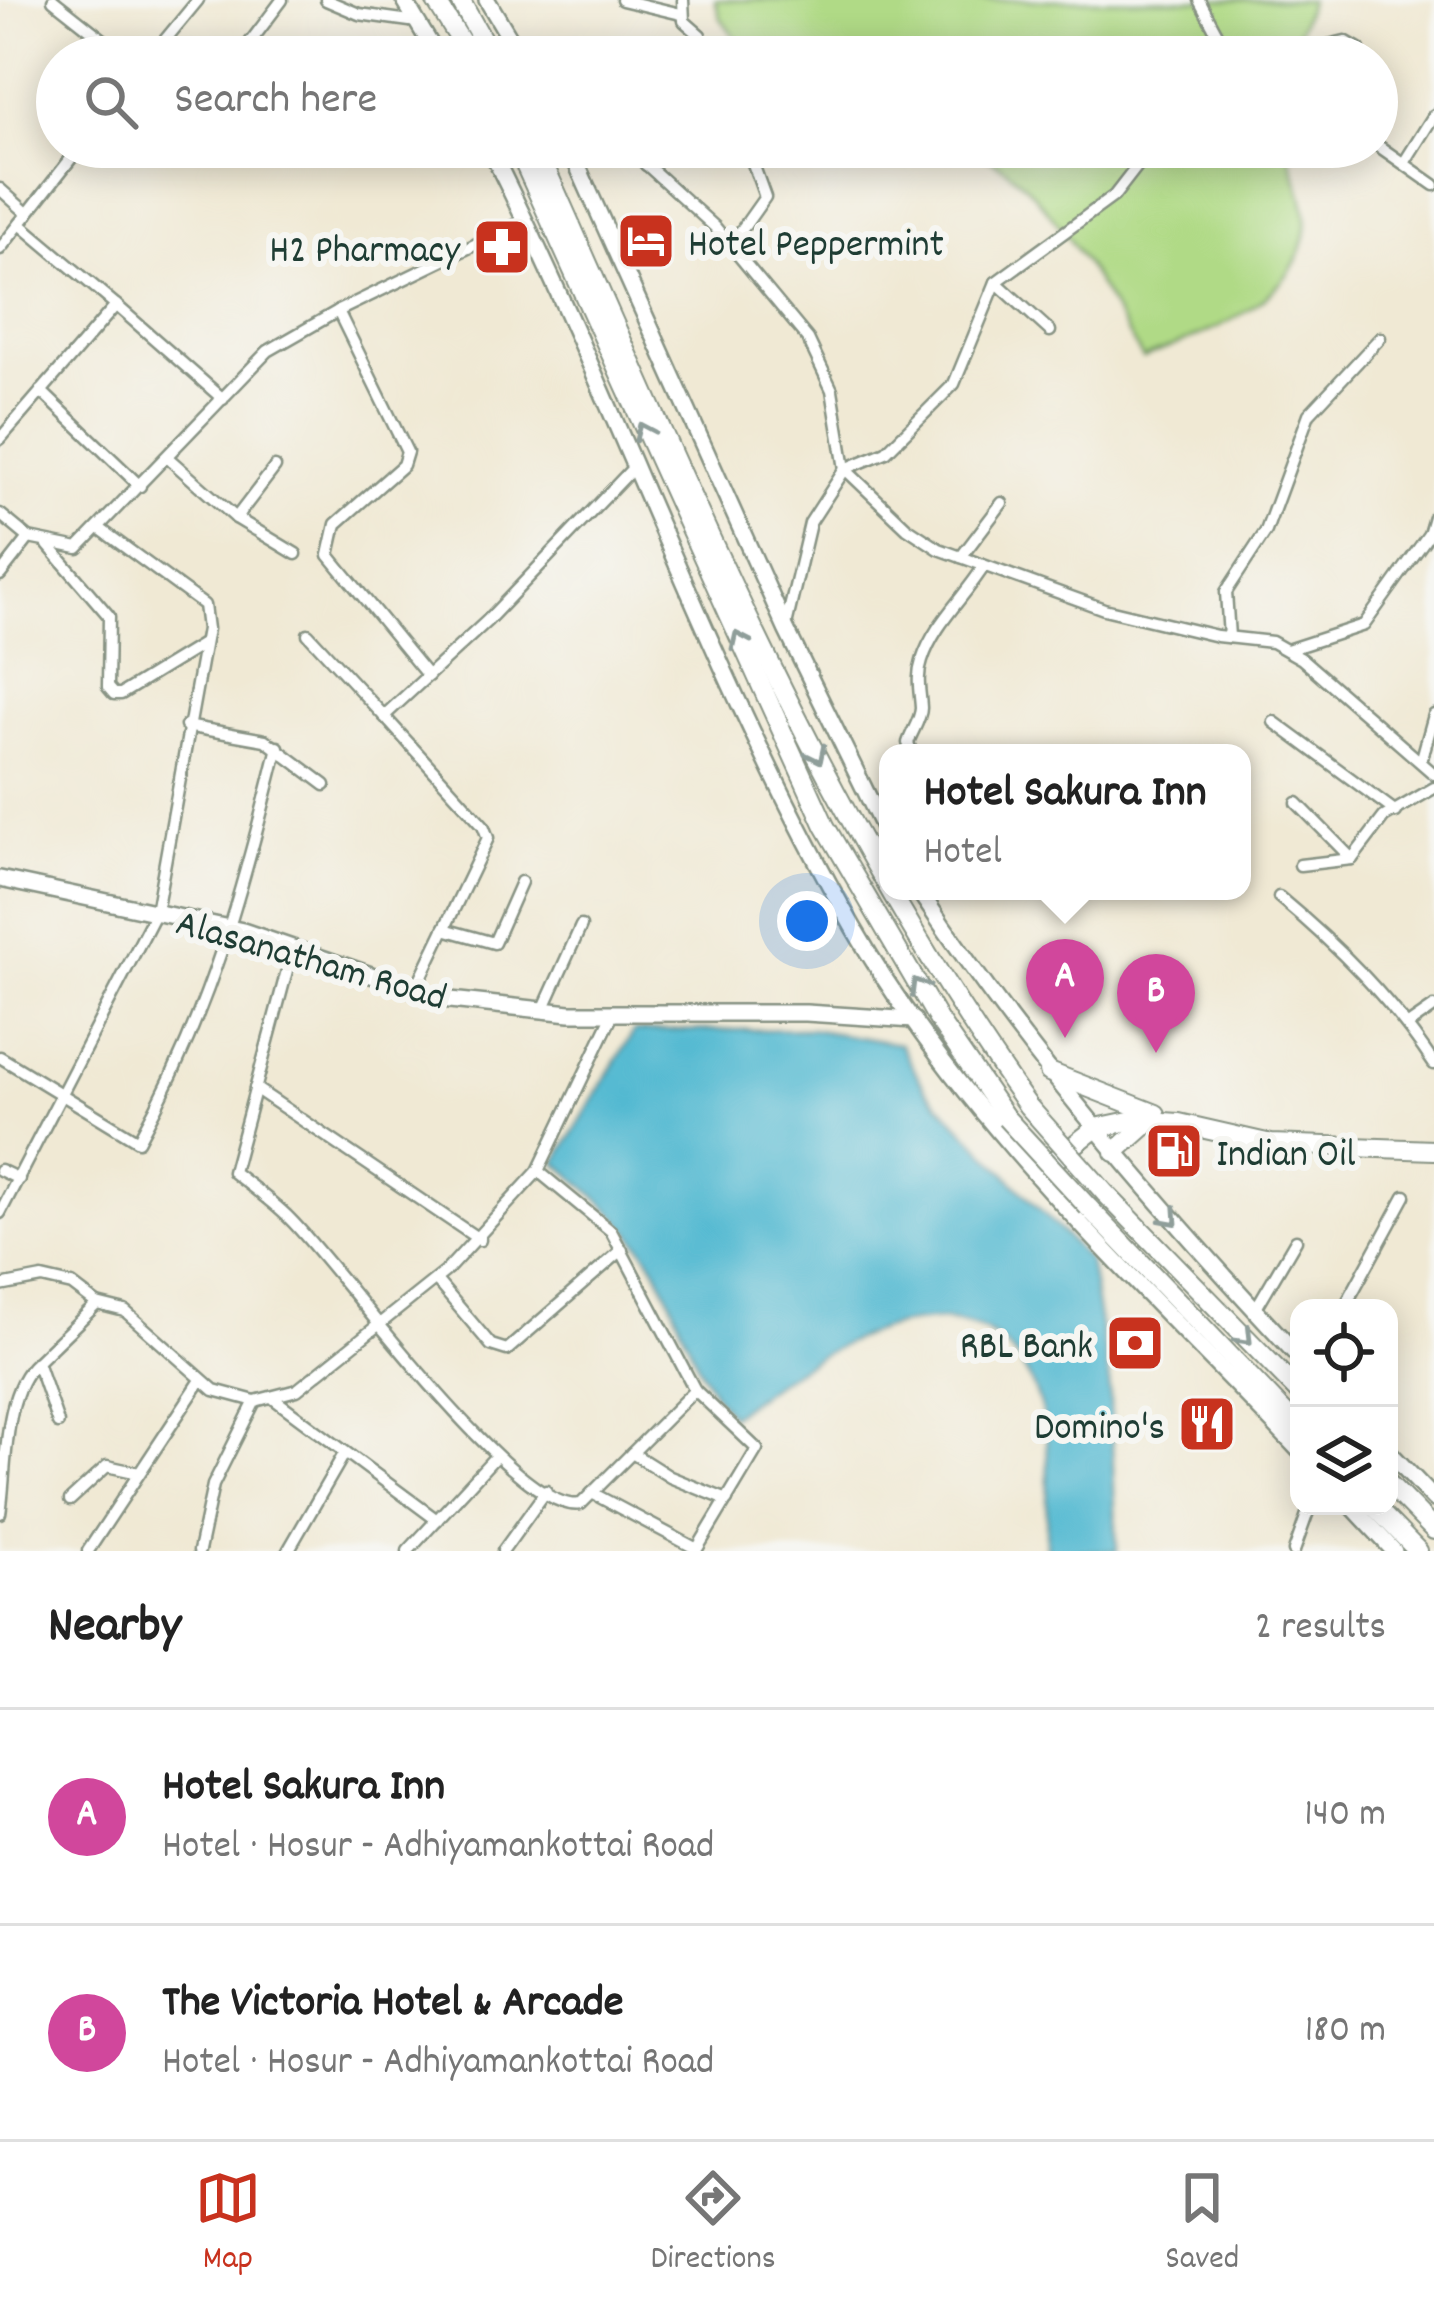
<!DOCTYPE html>
<meta charset="utf-8">
<style>
:root{--surface:#fff;--page:#f6f6f6;--text:#222;--muted:#767676;--line:#e0e0e0;--accent:#c8321e}
body{margin:0;font-family:Dekko,sans-serif;background:var(--page);color:var(--text)}
.controls{position:absolute;right:36px;bottom:36px;display:grid;overflow:hidden;border-radius:24px;box-shadow:0 6px 30px #0003}
.controls button{width:108px;height:108px;display:grid;place-items:center;padding:0;border:0;border-bottom:3px solid var(--line);background:var(--surface);color:var(--text);font:60px sans-serif}
.you{position:absolute;left:807px;top:921px;width:42px;height:42px;margin:-30px;border:9px solid #fff;border-radius:50%;background:#1a73e8;box-shadow:0 0 0 18px #1a73e833}
.badge{display:grid;place-items:center;width:78px;height:78px;border-radius:50%;background:var(--accent);color:#fff;font-size:39px;font-weight:700}
.pin{position:absolute;translate:-50% -99px;filter:drop-shadow(0 3px 6px #0008)}
.pin::after{content:'';position:absolute;top:63px;width:42px;height:36px;background:inherit;clip-path:polygon(0 0,100% 0,50% 100%)}
.popup{position:absolute;left:879px;top:744px;width:372px;height:156px;box-sizing:border-box;display:grid;place-content:center;border-radius:24px;background:var(--surface);filter:drop-shadow(0 3px 9px #0005);font-size:39px;white-space:nowrap;color:var(--muted)}
.popup b{font-size:45px;color:var(--text)}
.popup::after{content:'';position:absolute;left:50%;top:100%;margin-left:-24px;border:24px solid transparent;border-top-color:var(--surface)}
.list{margin:0;padding:0;list-style:none}
h2{display:flex;justify-content:space-between;align-items:center;height:156px;margin:0;padding:0 48px;font-size:51px}
h2 small{font-size:39px;font-weight:400;color:var(--muted)}
.list li{display:grid;grid-template-columns:78px 1fr auto;gap:36px;align-items:center;box-sizing:border-box;height:216px;padding:0 48px;border-top:3px solid var(--line)}
.list b{display:block;font-size:45px;white-space:nowrap}
.list p{margin:0;font-size:39px;white-space:nowrap;color:var(--muted)}
.list em{font-size:39px;font-style:normal;color:var(--muted)}
.icon{flex:none;width:66px;height:66px;fill:none;stroke:currentColor;stroke-width:2;stroke-linecap:round;stroke-linejoin:round}
.map{position:relative;flex:none;width:1434px;height:1551px;overflow:hidden}
.search{position:absolute;background:var(--surface);box-shadow:0 6px 30px #0003;left:36px;right:36px;top:36px;height:132px;display:flex;align-items:center;gap:30px;box-sizing:border-box;padding:0 42px;border-radius:66px;color:var(--muted);font-size:45px}
.sheet{height:588px;background:var(--surface)}
nav{display:flex;justify-content:space-around;align-items:center;box-sizing:border-box;height:168px;border-top:3px solid var(--line);background:var(--surface);font-size:33px;color:var(--muted)}
nav a{display:grid;justify-items:center;gap:6px}
nav .on{color:var(--accent)}
.map>svg:first-child{display:block}
.green{fill:#b0da86;stroke:#688c5d;stroke-width:3}
.water{fill:#53b9d1;stroke:#397b82;stroke-width:3}
.lines{fill:none;stroke-linecap:round;stroke-linejoin:round}
.street-casing{stroke:#889384;stroke-width:15}
.secondary-casing{stroke:#889384;stroke-width:20}
.highway-casing{stroke:#889384;stroke-width:22}
.street{stroke:#fff;stroke-width:10}
.secondary{stroke:#fff;stroke-width:15}
.highway{stroke:#fff;stroke-width:18}
.highway-bridge-casing{stroke:#889384;stroke-width:22;stroke-linecap:butt}
.highway-bridge{stroke:#fff;stroke-width:18}
.oneway{stroke:#8f9e9a}
.labels{text-anchor:middle;stroke-width:12;stroke-linejoin:round;paint-order:stroke}
.poi-label{font-size:39px;fill:#1f3d34;stroke:#f6f6f2;text-anchor:end}
.street-label{font-size:39px;fill:#1f3d34;stroke:#f6f6f2}
</style>
<div class="map">
<svg width="1434" height="1551" viewBox="0 0 1434 1551">
<rect width="100%" height="100%" fill="#f6f6f2"/>
<filter id="ink" filterUnits="userSpaceOnUse"><feTurbulence type="fractalNoise" baseFrequency=".00833" numOctaves="2"/><feDisplacementMap in="SourceGraphic" scale="24" xChannelSelector="R" yChannelSelector="G"/><feConvolveMatrix kernelMatrix="1 2 1 2 8 2 1 2 1" color-interpolation-filters="sRGB"/></filter>
<filter id="wash" filterUnits="userSpaceOnUse"><feTurbulence type="fractalNoise" baseFrequency=".004" numOctaves="4" result="noise"/><feDisplacementMap in="SourceGraphic" scale="48" xChannelSelector="R" yChannelSelector="G"/><feGaussianBlur stdDeviation="2.7" result="paint"/><feColorMatrix in="noise" values="0 0 0 0 0 0 0 0 0 0 0 0 0 0 0 0 0 1.4 0 .05"/><feComposite in="paint" operator="in"/></filter>
<g filter="url(#wash)">
<rect width="100%" height="100%" fill="#f0e9d4"/>
<g class="green">
<polygon points="715,0 1310,0 1288,57 750,57 720,17"/>
<path d="M828,147H1287C1293,171 1309,206 1306,230C1295,305 1204,334 1143,358C1106,302 1035,156 965,152C909,150 884,171 828,147Z"/>
</g>
<path class="water" d="M810,1029L900,1044L925,1089L1089,1261L1109,1377L1117,1551H1046C1045,1502 1055,1442 1037,1396C982,1248 811,1351 731,1416C694,1375 683,1321 658,1273C633,1226 595,1196 556,1162L634,1031Z"/>
</g>
<g filter="url(#ink)">
<g class="lines">
<defs>
<g id="street">
<polyline points="53,0 125,57"/>
<polyline points="326,0 359,14 417,22"/>
<polyline points="622,0 681,14"/>
<polyline points="683,0 684,21 700,35 709,57"/>
<polyline points="1199,0 1221,41 1218,57"/>
<polyline points="1221,41 1316,48 1345,41 1359,49 1356,57"/>
<polyline points="151,57 198,0"/>
<polyline points="239,57 282,0"/>
<polyline points="1377,145 1434,185"/>
<polyline points="627,147 715,227 808,339 832,390 845,469 907,528 939,549 1104,609 1217,636 1272,642 1302,659 1434,774"/>
<polyline points="169,149 171,147"/>
<polyline points="1404,163 1434,115"/>
<polyline points="646,165 664,147"/>
<polyline points="0,189 28,214"/>
<polyline points="731,245 765,197 747,147"/>
<polyline points="0,249 80,147"/>
<polyline points="996,282 1050,331"/>
<polyline points="116,305 223,399"/>
<polyline points="338,311 407,452 403,465 336,524 329,555 428,676"/>
<polyline points="41,391 140,486"/>
<polyline points="0,439 116,305 20,224"/>
<polyline points="167,457 236,518 296,554"/>
<polyline points="0,514 29,538 78,548 268,351 338,311 526,220"/>
<polyline points="236,518 275,467"/>
<polyline points="48,545 109,616 108,687 114,694 121,694 203,644"/>
<polyline points="961,557 1002,503"/>
<polyline points="0,575 29,538"/>
<polyline points="786,625 810,523 845,469 886,452 954,384 996,282 1114,196 1152,147"/>
<polyline points="308,634 384,716"/>
<polyline points="1229,637 1226,592 1266,531 1309,414 1380,338"/>
<polyline points="1287,650 1364,625 1429,534 1434,517"/>
<polyline points="1274,722 1396,812"/>
<polyline points="186,726 265,740 325,785"/>
<path d="M912,753L908,743C911,733 921,719 921,708C920,690 916,679 922,661C933,625 964,598 984,566"/>
<polyline points="1422,758 1434,715"/>
<polyline points="1297,803 1352,859"/>
<polyline points="1300,865 1352,859 1384,817 1434,788"/>
<path d="M1279,897C1339,947 1391,999 1434,1064"/>
<polyline points="444,929 494,943 521,882"/>
<path d="M293,948L233,1172C252,1187 272,1201 290,1219C339,1267 517,1517 581,1504L695,1390"/>
<polyline points="415,990 488,838 483,825 384,716 487,621 634,467"/>
<polyline points="543,1010 581,926"/>
<polyline points="1408,1025 1434,1007"/>
<path d="M0,1057L138,1141C210,1012 243,889 278,747"/>
<polyline points="255,1088 480,1240"/>
<polyline points="0,1170 19,1179"/>
<polyline points="538,1171 611,1231 695,1390 757,1449 697,1549 592,1493"/>
<polyline points="0,1213 156,912 207,629 204,605 99,528"/>
<polyline points="436,1280 491,1345 507,1350 622,1250"/>
<polyline points="0,1286 42,1278 72,1285 97,1304 125,1311 214,1390 255,1401 297,1390 447,1270 538,1171 613,1014"/>
<polyline points="1344,1308 1405,1196"/>
<polyline points="1255,1310 1296,1240"/>
<polyline points="274,1399 437,1520"/>
<polyline points="58,1423 37,1362 97,1304"/>
<polyline points="632,1453 670,1477 727,1500"/>
<polyline points="70,1500 107,1466 139,1473"/>
<path d="M0,1513C7,1471 2,1392 37,1362"/>
<polyline points="88,1551 201,1380"/>
<polyline points="199,1551 213,1485 255,1401"/>
<polyline points="288,1551 344,1454"/>
<polyline points="408,1551 495,1457"/>
<polyline points="503,1551 546,1491"/>
<polyline points="1294,1551 1310,1506"/>
</g>
<g id="secondary">
<polyline points="404,0 438,57"/>
<polyline points="487,0 521,57"/>
<path d="M489,147C618,403 711,678 853,927C967,1126 1143,1286 1299,1450"/>
<polyline points="569,147 786,629 888,837"/>
<polyline points="0,879 243,931 441,999 570,1013 806,1013 914,1020"/>
<path d="M919,891C1031,1059 1161,1210 1299,1357"/>
<polyline points="1389,1452 1434,1499"/>
<polyline points="1352,1506 1394,1551"/>
</g>
<g id="highway">
<polyline points="435,0 471,57"/>
<polyline points="460,0 492,57"/>
<polyline points="517,147 825,826 939,1021 1006,1118"/>
<path d="M536,147C683,474 818,813 1028,1106"/>
<polyline points="1049,1072 1156,1114"/>
<polyline points="1115,1152 1150,1121"/>
<polyline points="1037,1174 1096,1128 1134,1120 1179,1123 1271,1144 1434,1150"/>
<polyline points="1105,1193 1299,1392"/>
<polyline points="1088,1207 1299,1428"/>
<polyline points="1389,1484 1434,1530"/>
<polyline points="1374,1506 1418,1551"/>
</g>
</defs>
<use href="#street" class="street-casing"/>
<use href="#secondary" class="secondary-casing"/>
<use href="#highway" class="highway-casing"/>
<use href="#street" class="street"/>
<use href="#secondary" class="secondary"/>
<use href="#highway" class="highway"/>
<defs>
<g id="highway-bridge">
<polyline points="1028,1106 1105,1193"/>
<polyline points="1006,1118 1088,1207"/>
</g>
</defs>
<use href="#highway-bridge" class="highway-bridge-casing"/>
<use href="#highway-bridge" class="highway-bridge"/>
</g>
<defs><path id="oneway-chevron" d="M-2-3.5L2.5 0L-2 3.5" fill="none" stroke-width="1.6" stroke-linecap="round" stroke-linejoin="round" transform="scale(3)"/></defs>
<g class="oneway">
<use href="#oneway-chevron" transform="translate(643 431) rotate(-114)"/>
<use href="#oneway-chevron" transform="translate(739 640) rotate(-115)"/>
<use href="#oneway-chevron" transform="translate(817 755) rotate(64)"/>
<use href="#oneway-chevron" transform="translate(918 986) rotate(-121)"/>
<use href="#oneway-chevron" transform="translate(1171 1218) rotate(48)"/>
<use href="#oneway-chevron" transform="translate(1245 1337) rotate(46)"/>
</g>
</g>
<defs>
<symbol id="hotel-square" viewBox="-11 -11 22 22"><rect x="-9" y="-9" width="18" height="18" rx="4" fill="#c8321e" stroke="#f6f6f2"/><path d="M-6-4.5h1.5V1H6V5H4.5V3h-9V5H-6ZM-4 0a1.8 1.8 0 1 1 3.6 0ZM.5 0V-2.5h3Q6-2.5 6 0Z" fill="#fff"/></symbol>
<symbol id="pharmacy-square" viewBox="-11 -11 22 22"><rect x="-9" y="-9" width="18" height="18" rx="4" fill="#c8321e" stroke="#f6f6f2"/><path d="M-2-6h4v4h4v4h-4v4h-4v-4h-4v-4h4Z" fill="#fff"/></symbol>
<symbol id="fuel-square" viewBox="-11 -11 22 22"><rect x="-9" y="-9" width="18" height="18" rx="4" fill="#c8321e" stroke="#f6f6f2"/><path d="M-5.5-6h7V0h2V4h1.3V-2.5L3-4.5l.8-.8L6-3V5H2.5V1h-1V6h-7ZM-4.2-4.7v3.2H.2V-4.7Z" fill="#fff"/></symbol>
<symbol id="bank-square" viewBox="-11 -11 22 22"><rect x="-9" y="-9" width="18" height="18" rx="4" fill="#c8321e" stroke="#f6f6f2"/><path d="M-6-4H6V4H-6ZM0-2.3a2.3 2.3 0 1 0 0 4.6a2.3 2.3 0 1 0 0-4.6Z" fill="#fff"/></symbol>
<symbol id="restaurant-square" viewBox="-11 -11 22 22"><rect x="-9" y="-9" width="18" height="18" rx="4" fill="#c8321e" stroke="#f6f6f2"/><path d="M-5-6h1v4h1v-4h1v4h1v-4h1v5L-1.5 .5V6h-2V.5L-5-1ZM5-6V6H3V1.5H1.5Q1.5-4 5-6Z" fill="#fff"/></symbol>
</defs>
<g fill-rule="evenodd">
<use href="#hotel-square" x="613" y="208" width="66" height="66"/>
<use href="#pharmacy-square" x="469" y="214" width="66" height="66"/>
<use href="#fuel-square" x="1141" y="1118" width="66" height="66"/>
<use href="#bank-square" x="1102" y="1310" width="66" height="66"/>
<use href="#restaurant-square" x="1174" y="1391" width="66" height="66"/>
</g>
<g class="labels">
<g class="poi-label">
<text x="688" y="255" text-anchor="start">Hotel Peppermint</text>
<text x="460" y="261">H2 Pharmacy</text>
<text x="1216" y="1165" text-anchor="start">Indian Oil</text>
<text x="1093" y="1357">RBL Bank</text>
<text x="1165" y="1438">Domino's</text>
</g>
<g class="street-label">
<text transform="translate(312 957) rotate(16)" y="14">Alasanatham Road</text>
</g>
</g>
</svg>
<div class="controls">
<button><svg class="icon" aria-label="locate" viewBox="0 0 24 24"><circle cx="12" cy="12" r="6"/><path d="M12 2v4M12 18v4M2 12h4M18 12h4"/></svg></button>
<button><svg class="icon" aria-label="layers" viewBox="0 0 24 24"><path d="M12 4l9 5-9 5-9-5zM3 14l9 5 9-5"/></svg></button>
</div>
<div class="you"></div>
<div class="pin badge" style="left:1065px;top:1038px;background:#d1479c">A</div>
<div class="popup"><b>Hotel Sakura Inn</b>Hotel</div>
<div class="pin badge" style="left:1156px;top:1053px;background:#d1479c">B</div>
<div class="search"><svg class="icon" aria-label="search" viewBox="0 0 24 24"><circle cx="10" cy="10" r="6"/><path d="M15 15l6 6"/></svg>Search here</div>
</div>
<section class="sheet">
<h2>Nearby<small>2 results</small></h2>
<ul class="list">
<li><span class="badge" style="background:#d1479c">A</span><div><b>Hotel Sakura Inn</b><p>Hotel · Hosur - Adhiyamankottai Road</p></div><em>140 m</em></li>
<li><span class="badge" style="background:#d1479c">B</span><div><b>The Victoria Hotel &amp; Arcade</b><p>Hotel · Hosur - Adhiyamankottai Road</p></div><em>180 m</em></li>
</ul>
</section>
<nav>
<a class="on"><svg class="icon" aria-label="map" viewBox="0 0 24 24"><path d="M3 6l6-2 6 2 6-2v14l-6 2-6-2-6 2zM9 4v14M15 6v14"/></svg>Map</a>
<a><svg class="icon" aria-label="directions" viewBox="0 0 24 24"><path d="M12 3l9 9-9 9-9-9zM9 14v-3h6M13 9l2 2-2 2"/></svg>Directions</a>
<a><svg class="icon" aria-label="saved" viewBox="0 0 24 24"><path d="M7 4h10v16l-5-4-5 4z"/></svg>Saved</a>
</nav>
